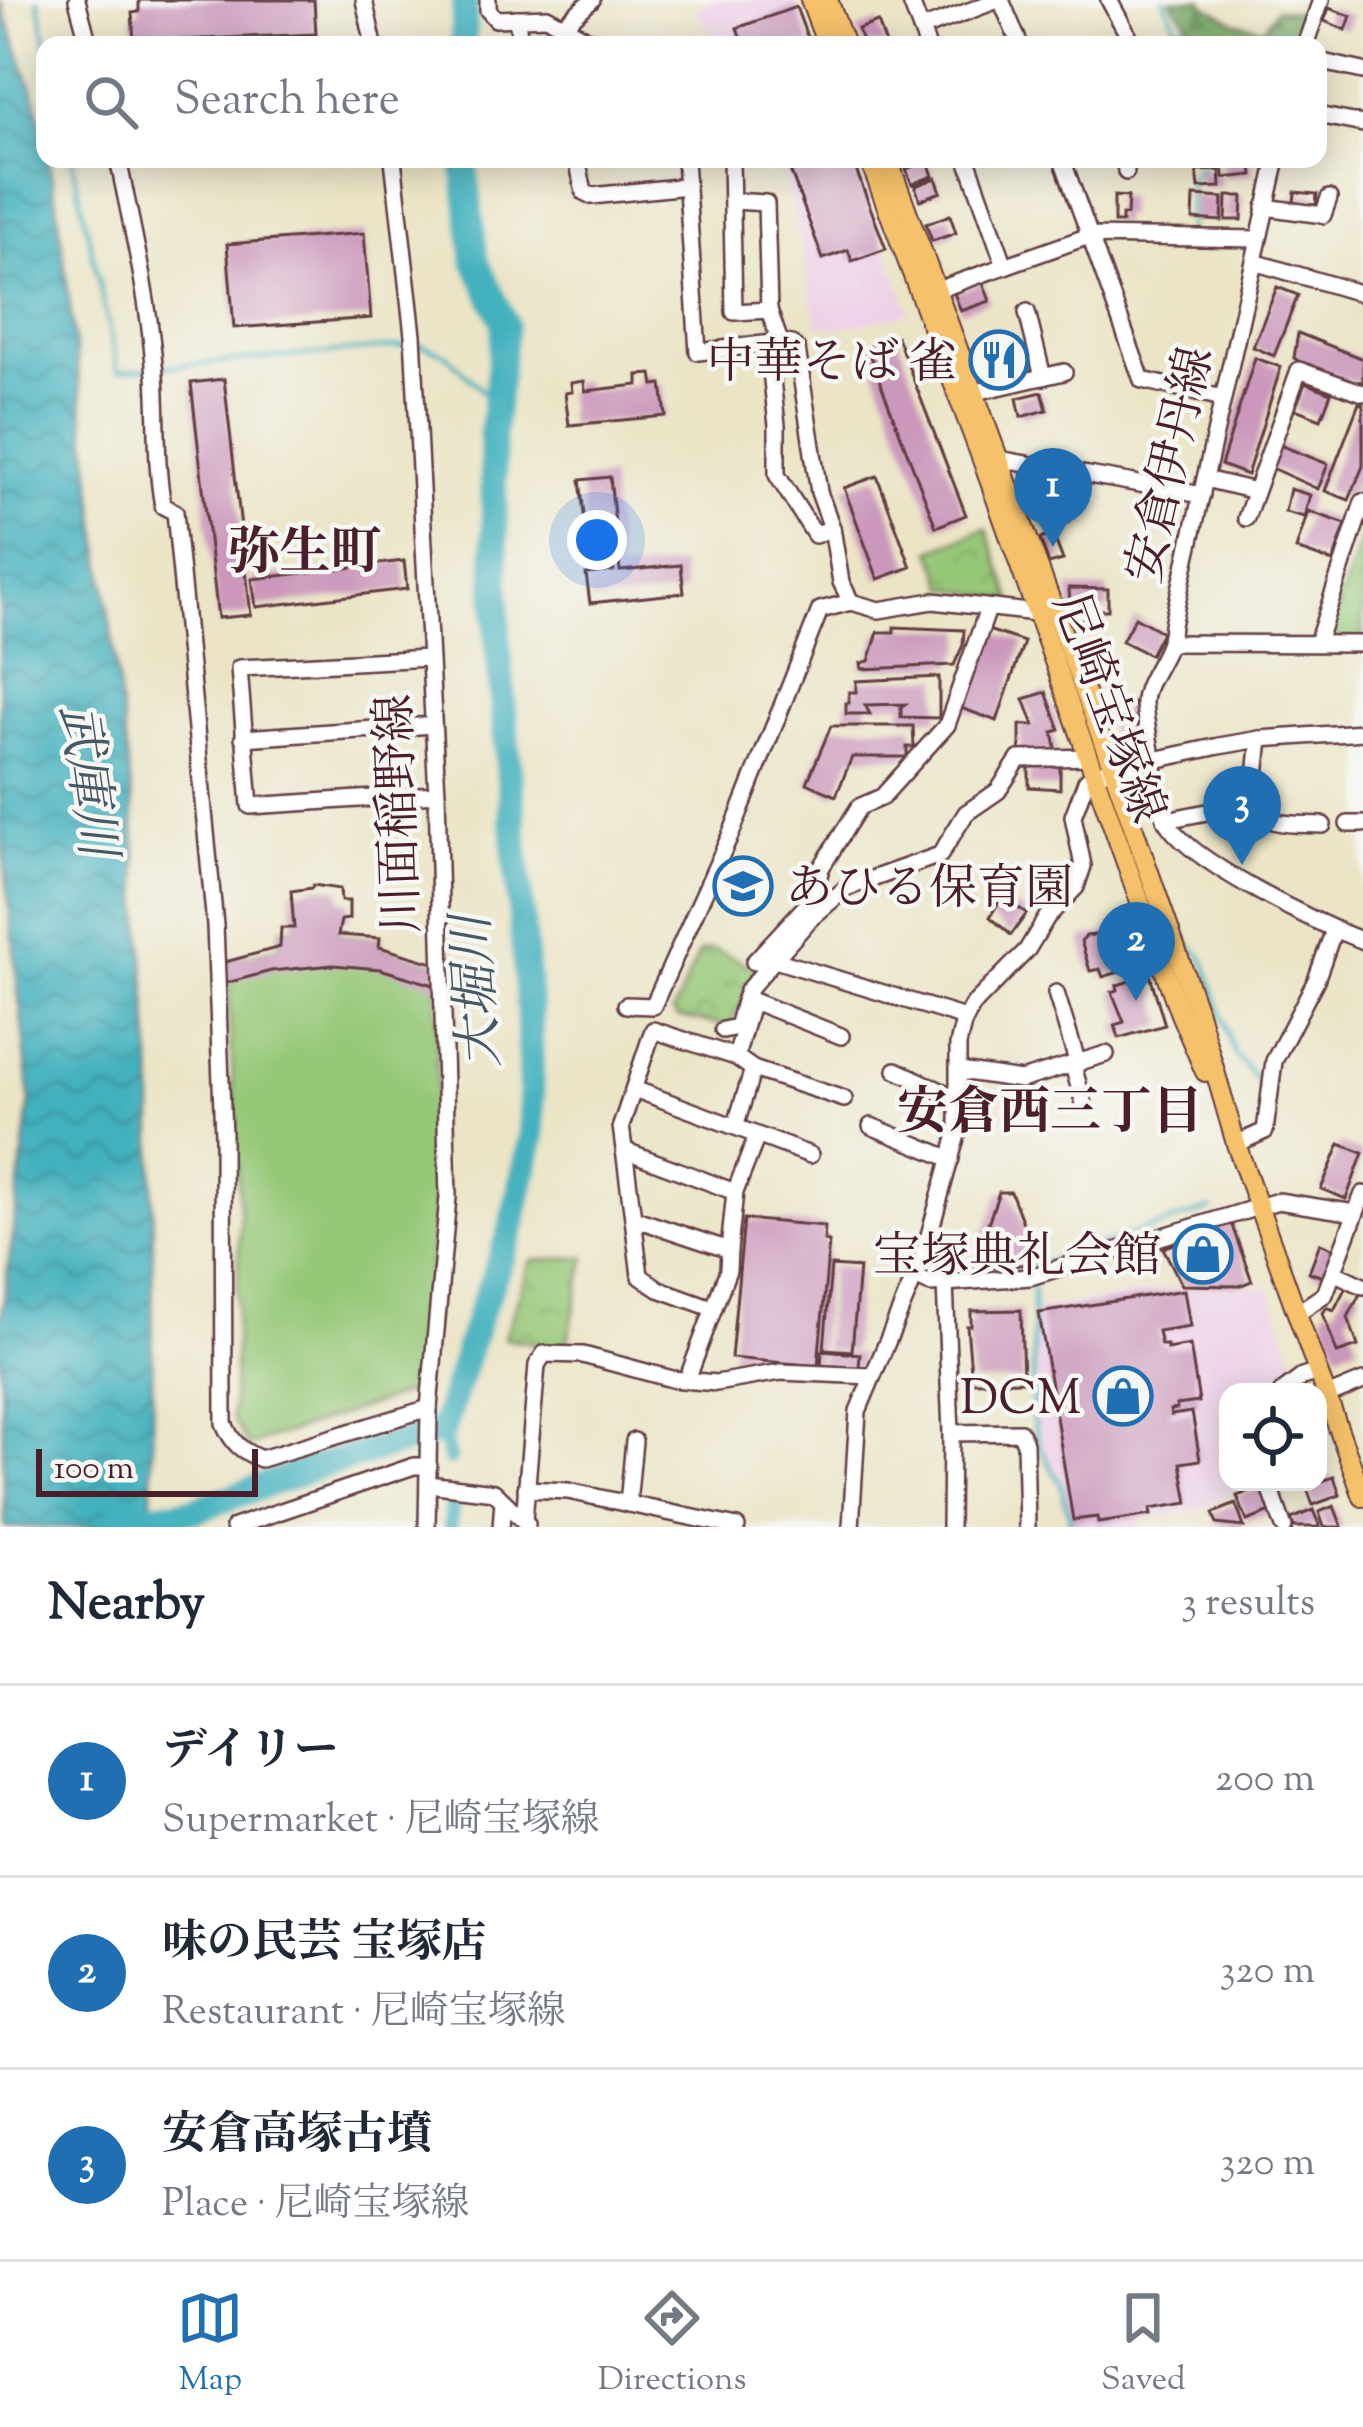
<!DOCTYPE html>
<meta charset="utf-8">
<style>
:root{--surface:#fff;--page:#f6f6f7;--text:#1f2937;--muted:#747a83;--line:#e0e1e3;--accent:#1f6fb2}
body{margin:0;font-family:"Sorts Mill Goudy","Noto Serif JP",serif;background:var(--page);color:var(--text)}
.controls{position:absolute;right:36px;bottom:36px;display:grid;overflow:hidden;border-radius:24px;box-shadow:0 6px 30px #0003}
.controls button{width:108px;height:108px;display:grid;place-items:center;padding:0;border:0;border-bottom:3px solid var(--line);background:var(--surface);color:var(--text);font:60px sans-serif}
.scale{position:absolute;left:36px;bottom:30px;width:222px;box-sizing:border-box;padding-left:12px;border:6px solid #4a1f2b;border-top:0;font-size:33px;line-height:42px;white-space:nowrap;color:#4a1f2b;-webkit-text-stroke:9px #f6f6f2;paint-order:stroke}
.you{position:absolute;left:597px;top:540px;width:42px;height:42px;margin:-30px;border:9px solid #fff;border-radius:50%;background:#1a73e8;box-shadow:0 0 0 18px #1a73e833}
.badge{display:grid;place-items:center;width:78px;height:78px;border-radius:50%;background:var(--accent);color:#fff;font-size:39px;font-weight:700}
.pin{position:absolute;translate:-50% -99px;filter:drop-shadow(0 3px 6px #0008)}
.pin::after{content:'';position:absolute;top:63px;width:42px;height:36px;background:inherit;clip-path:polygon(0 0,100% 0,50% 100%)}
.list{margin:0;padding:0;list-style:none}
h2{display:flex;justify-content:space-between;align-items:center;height:156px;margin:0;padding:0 48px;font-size:51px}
h2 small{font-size:39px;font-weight:400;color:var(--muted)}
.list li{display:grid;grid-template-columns:78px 1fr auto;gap:36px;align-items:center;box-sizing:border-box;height:192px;padding:0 48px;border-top:3px solid var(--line)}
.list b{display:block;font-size:45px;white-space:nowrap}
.list p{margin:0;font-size:39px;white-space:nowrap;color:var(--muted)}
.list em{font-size:39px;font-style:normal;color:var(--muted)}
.icon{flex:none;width:66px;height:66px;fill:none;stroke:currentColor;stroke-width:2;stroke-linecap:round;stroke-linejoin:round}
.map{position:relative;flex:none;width:1363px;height:1527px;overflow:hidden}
.search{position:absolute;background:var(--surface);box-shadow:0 6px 30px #0003;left:36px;right:36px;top:36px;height:132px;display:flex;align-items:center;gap:30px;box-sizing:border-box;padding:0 42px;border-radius:24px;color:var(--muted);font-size:45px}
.sheet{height:732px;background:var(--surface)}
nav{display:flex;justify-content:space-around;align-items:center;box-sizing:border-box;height:168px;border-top:3px solid var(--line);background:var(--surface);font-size:33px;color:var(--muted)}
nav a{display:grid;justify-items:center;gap:6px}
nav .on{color:var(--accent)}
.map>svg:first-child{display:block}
.built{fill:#edd0e8}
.grass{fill:#97c878;stroke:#707452;stroke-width:3}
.forest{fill:url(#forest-firs);stroke:#62664a;stroke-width:3}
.park{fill:url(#park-crowns);stroke:#707452;stroke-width:3}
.water{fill:url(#water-waves);stroke:#466874;stroke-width:3}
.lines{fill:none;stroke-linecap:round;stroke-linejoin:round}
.stream{stroke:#42b1bd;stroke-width:4.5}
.canal{stroke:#42b1bd;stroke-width:15}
.river{stroke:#42b1bd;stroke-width:27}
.building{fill:#cb98bb}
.minor-casing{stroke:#623d42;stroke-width:20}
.major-casing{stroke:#623d42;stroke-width:22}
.minor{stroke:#fff;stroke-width:15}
.major{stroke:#f5c16b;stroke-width:18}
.labels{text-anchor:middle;stroke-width:9;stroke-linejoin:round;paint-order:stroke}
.poi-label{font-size:48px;fill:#4a1f2b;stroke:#f6f6f2;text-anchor:end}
.street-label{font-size:48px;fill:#4a1f2b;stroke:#f6f6f2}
.neighbourhood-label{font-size:51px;font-weight:bold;fill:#4a1f2b;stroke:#f6f6f2}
.water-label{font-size:51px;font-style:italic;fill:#475965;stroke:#f6f6f2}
</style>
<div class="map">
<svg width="1363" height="1527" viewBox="0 0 1363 1527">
<defs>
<pattern id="forest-firs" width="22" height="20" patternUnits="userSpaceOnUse" patternTransform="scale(3)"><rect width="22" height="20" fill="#79ac68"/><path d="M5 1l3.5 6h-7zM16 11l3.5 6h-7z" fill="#658b56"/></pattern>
<pattern id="park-crowns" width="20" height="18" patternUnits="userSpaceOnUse" patternTransform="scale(3)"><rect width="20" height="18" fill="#97c878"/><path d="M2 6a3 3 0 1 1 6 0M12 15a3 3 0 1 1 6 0" fill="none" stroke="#84ab68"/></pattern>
<pattern id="water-waves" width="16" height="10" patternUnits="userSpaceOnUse" patternTransform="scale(3)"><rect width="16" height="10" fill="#42b1bd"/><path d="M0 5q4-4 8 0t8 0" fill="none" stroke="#398f9a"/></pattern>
</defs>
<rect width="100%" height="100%" fill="#f6f6f2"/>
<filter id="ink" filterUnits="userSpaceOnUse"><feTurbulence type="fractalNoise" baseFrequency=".00833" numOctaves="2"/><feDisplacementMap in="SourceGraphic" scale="24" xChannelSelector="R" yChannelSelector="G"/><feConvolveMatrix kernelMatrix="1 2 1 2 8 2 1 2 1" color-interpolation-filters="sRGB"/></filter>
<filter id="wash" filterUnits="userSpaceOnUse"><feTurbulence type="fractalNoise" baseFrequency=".004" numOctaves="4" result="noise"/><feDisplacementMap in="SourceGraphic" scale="48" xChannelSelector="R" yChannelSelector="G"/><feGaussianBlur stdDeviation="2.7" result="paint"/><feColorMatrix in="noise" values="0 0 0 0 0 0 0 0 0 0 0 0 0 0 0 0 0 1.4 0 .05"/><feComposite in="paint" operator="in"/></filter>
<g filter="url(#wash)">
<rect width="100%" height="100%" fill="#ebe4c6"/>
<g class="built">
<polygon points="713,0 796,0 812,45 719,45 695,10"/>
<polygon points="777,159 853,159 910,313 833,329 832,324 818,327 796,220"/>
<polygon points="1185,1287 1269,1287 1299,1372 1274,1392 1228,1392 1228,1482 1249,1482 1209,1507 1142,1520 1139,1527 1075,1527 1070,1520 1062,1482 1041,1443 1035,1420 1034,1310"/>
</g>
<polygon class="grass" points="338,927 339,935 380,938 380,947 437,964 436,1176 423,1361 416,1390 248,1446 232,1418 240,1223 228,984 223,984 222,963 279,947 281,928"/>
<polygon class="forest" points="1170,0 1203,0 1205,5 1237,23 1264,29 1276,9 1303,13 1294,45 1205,45"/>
<g class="park">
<polygon points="986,528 1012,600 947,588 932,550"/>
<polygon points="1363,534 1363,639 1332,639 1328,634"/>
<polygon points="706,950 716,950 758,969 730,1026 677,1017 673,1012 699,953"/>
<polygon points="586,1257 566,1348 504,1338 531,1261"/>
</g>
<polygon class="water" points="0,0 36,99 56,198 131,788 153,1079 152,1527 5,1527 0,1329 30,1100 0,821"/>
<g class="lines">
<g class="stream">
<polyline points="38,0 47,45"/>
<polyline points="1177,28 1184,25 1189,30 1186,45"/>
<polyline points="1140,41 1177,28 1164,0"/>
<polyline points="72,159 118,371 421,345 446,354 496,405"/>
<polyline points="1189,231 1190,179 1206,159"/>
<polyline points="1190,944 1204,959 1234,1053 1262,1087 1261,1104"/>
<polyline points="1033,1271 1033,1266 1211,1209"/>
<polyline points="1033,1283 1033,1420 1039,1445 1061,1485 1072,1527"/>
</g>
<g class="canal">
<polyline points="442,1431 449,1459"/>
<polyline points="450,1527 453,1497"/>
</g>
<g class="river">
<polyline points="463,45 465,0"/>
<polyline points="118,1520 195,1510 311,1469 442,1431 478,1318 510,1235 532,1137 529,1007 498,644 492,432 505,324 475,259 464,159"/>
</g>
</g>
<g id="blocks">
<g class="building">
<polygon points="139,0 314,0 316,34 134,42 132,13 139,12"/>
<polygon points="796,7 810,45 743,45 737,28"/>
<polygon points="1329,8 1351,16 1346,30 1324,21"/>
<polygon points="878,22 886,45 863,45 858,29"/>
<polygon points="786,159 852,159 886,249 852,261 848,250 823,259"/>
<polygon points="1223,159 1251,159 1253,175 1224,178"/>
<polygon points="928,161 933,176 912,184 906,169"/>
<polygon points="1220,170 1221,187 1199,188 1197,171"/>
<polygon points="936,178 941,192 920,200 915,186"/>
<polygon points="1295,192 1317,194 1316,205 1294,204"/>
<polygon points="1114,196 1128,197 1127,215 1122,215 1122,223 1114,223"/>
<polygon points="1194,196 1223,198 1222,221 1193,219"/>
<polygon points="1227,196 1243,196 1242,220 1226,220"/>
<polygon points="950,215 956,233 932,241 926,224"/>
<polygon points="364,233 371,318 234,328 227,244"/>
<polygon points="983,282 990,301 961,311 954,293"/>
<polygon points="1277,287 1298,295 1274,356 1253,347"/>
<polygon points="1298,333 1363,359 1363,382 1349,381 1300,362 1294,358"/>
<polygon points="897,337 966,515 936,527 867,348"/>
<polygon points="1004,343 1012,377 991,382 983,348"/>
<polygon points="1255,358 1281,367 1247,475 1221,465"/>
<polygon points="652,374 654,385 662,384 666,416 569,425 565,393 572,392 571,383 584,381 585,391 638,385 638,375"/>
<polygon points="224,379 251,615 218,618 191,383"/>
<polygon points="1305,383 1331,393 1321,419 1295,409"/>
<polygon points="1042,392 1047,410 1021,417 1017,398"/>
<polygon points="1359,403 1363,405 1363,466 1349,500 1325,491"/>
<polygon points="1277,444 1328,464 1318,489 1269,467"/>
<polygon points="1021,471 1057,479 1069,522 1045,530 1033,497 1027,499"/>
<polygon points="877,476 911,567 878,579 844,488"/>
<polygon points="610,477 620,571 681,565 684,593 590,603 586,574 614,571 613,554 589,557 580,480"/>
<polygon points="1290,489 1310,495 1304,517 1285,512"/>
<polygon points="1308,511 1346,524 1333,562 1296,549"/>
<polygon points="1053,534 1063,560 1049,564 1040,539"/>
<polygon points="404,561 407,589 256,607 252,579"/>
<polygon points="1069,588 1108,589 1108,610 1091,610 1091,616 1071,624"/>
<polygon points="1135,617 1162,632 1150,655 1122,641"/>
<polygon points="894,627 964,630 963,645 954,665 862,669 861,663 869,661 878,632 894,632"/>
<polygon points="988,630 1024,642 997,721 961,708"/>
<polygon points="939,677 939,718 901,717 901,707 905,704 865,705 870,714 846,714 846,703 849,703 849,692 856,692 856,681"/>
<polygon points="1046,692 1060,730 1053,732 1057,753 1020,752 1020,725 1034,725 1024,699"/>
<polygon points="1128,700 1139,709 1145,741 1129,744 1111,733 1105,709"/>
<polygon points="831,726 913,726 914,747 907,747 907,757 852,757 836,796 807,783"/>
<polygon points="1029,765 1060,765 1060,789 1029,787"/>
<polygon points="313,885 340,889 341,901 349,901 349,919 341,920 338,935 380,938 379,947 437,964 437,986 380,969 333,965 271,971 223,984 222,963 280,947 281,928 294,928 291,891 312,888"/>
<polygon points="1001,898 1027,913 1011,935 990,917"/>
<polygon points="1135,931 1145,964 1103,977 1100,969 1090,971 1081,941 1086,936"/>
<polygon points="1150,975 1165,1025 1119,1038 1115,1025 1124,1022 1112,992 1118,990 1117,985"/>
<polygon points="1340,1144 1363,1153 1346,1199 1321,1189"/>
<polygon points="999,1192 1011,1192 1031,1244 1032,1264 972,1269"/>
<polygon points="744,1219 825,1226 824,1241 829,1242 818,1366 731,1358"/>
<polygon points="1231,1223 1252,1281 1239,1286 1182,1285 1163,1248"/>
<polygon points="1320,1243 1337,1250 1326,1278 1309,1272"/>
<polygon points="831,1266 859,1268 852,1351 824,1349"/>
<polygon points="1347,1285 1361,1292 1348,1317 1358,1346 1337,1353 1323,1313 1327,1307 1334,1310"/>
<polygon points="1184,1290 1190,1326 1158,1331 1161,1345 1167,1345 1167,1349 1190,1345 1199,1402 1176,1405 1177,1409 1170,1410 1171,1415 1192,1412 1200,1460 1181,1463 1188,1503 1150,1509 1151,1515 1098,1523 1097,1517 1073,1520 1039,1313"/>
<polygon points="1021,1310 1023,1381 972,1382 967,1326 971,1326 971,1311"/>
<polygon points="822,1351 860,1354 859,1368 821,1366"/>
<polygon points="1334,1477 1340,1495 1313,1505 1306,1486"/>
<polygon points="1261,1487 1271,1512 1247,1521 1237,1496"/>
<polygon points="1236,1504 1244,1527 1217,1524 1213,1513"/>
<polygon points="1334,1506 1342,1527 1324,1527 1319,1512"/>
<polygon points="1313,1510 1320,1527 1294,1527 1291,1519"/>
</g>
</g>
</g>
<g filter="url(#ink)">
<use href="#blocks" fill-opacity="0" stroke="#623d42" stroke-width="3"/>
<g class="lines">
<defs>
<g id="minor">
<polyline points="77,0 89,45"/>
<polyline points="364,0 374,45"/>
<polyline points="488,0 488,10 496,19 547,17 598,45"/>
<polyline points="910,0 927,45"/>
<polyline points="1001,0 1020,45"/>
<polyline points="1109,0 1130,39 1113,45"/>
<polyline points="517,18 520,45"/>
<polyline points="565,24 592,0"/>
<polyline points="921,29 998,0"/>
<polyline points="1305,45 1321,0"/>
<polyline points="1318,61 1363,71"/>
<polyline points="1318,115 1363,124"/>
<path d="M118,159C132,227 148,295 154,364C159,412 154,458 163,506L175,512L215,925L223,1136L224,1423C232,1443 241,1451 261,1459L429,1408"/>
<polyline points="393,159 413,335 437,794 448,1197 429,1408 427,1527"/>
<polyline points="577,159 584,192 592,196 687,186"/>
<polyline points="685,159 698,352 780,342 792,344 797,349 819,492 832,528"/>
<polyline points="731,159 734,312 769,310 780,342"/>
<polyline points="967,159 1005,266"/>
<polyline points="1062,159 1142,380 1223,398"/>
<path d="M1277,159L1172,625C1171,656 1145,677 1144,702C1144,714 1161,812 1166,821C1190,863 1317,923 1363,941"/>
<polyline points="1126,172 1125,160 1162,159"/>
<polyline points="733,201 766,203 769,310"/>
<polyline points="1265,207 1323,215 1329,198"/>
<polyline points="1254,262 1363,294"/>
<polyline points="937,290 1089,236 1258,239"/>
<polyline points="1027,312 1043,377"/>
<polyline points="768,344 777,425 777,475 815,535 832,528 841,582 851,602"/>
<polyline points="976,392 1064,372"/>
<polyline points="998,459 1202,495"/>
<polyline points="1205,479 1255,491"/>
<polyline points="1246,518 1299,370 1363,393"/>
<polyline points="1171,643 1363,644"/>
<polyline points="1317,643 1363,502"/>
<polyline points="429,658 239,668 250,806 437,794"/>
<polyline points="243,738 433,725"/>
<path d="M1260,739L1253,803C1267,830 1298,823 1323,825"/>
<polyline points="1166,820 1253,803"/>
<polyline points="1348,824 1363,824"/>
<polyline points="775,960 965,1018"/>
<polyline points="754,962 814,897 821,868 859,807 882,797 947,725 988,609"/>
<polyline points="1056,993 1078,1064"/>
<polyline points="626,1005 653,1006 733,829 820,610 851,602 879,610 933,601 1036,613 1045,609"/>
<polyline points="723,1030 737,1027 745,998 841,1036"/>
<polyline points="736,1057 751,1004 747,991 810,919 846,888 940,855 966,813 998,791 1019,759 1088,757"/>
<polyline points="1073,1066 1084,1104"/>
<polyline points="753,1069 844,1099"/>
<polyline points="896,1070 958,1099"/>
<polyline points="960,1071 1021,1080 1106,1054"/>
<polyline points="634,1089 810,1155"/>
<polyline points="871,1126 951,1159"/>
<polyline points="1236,1144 1265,1131 1274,1061 1316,980 1334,930"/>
<polyline points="624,1150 735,1192"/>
<polyline points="633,1218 640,1276 659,1289 712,1308"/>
<polyline points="729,1250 735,1192 757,1136"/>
<polyline points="1335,1273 1363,1286"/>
<polyline points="914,1277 931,1284 1030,1277 1278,1201 1355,1213"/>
<polyline points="945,1283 951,1433 1020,1432 1025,1443 1027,1527"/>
<polyline points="1297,1313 1325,1294 1363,1194"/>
<polyline points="687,1380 728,1270 729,1250 633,1218 621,1126 653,1030 736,1057 753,1069 736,1124"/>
<polyline points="1282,1392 1302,1377 1318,1372"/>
<polyline points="1327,1396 1363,1381"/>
<polyline points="1268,1482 1284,1527"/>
<polyline points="428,1484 494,1492 527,1524"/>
<polyline points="526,1489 568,1491 737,1527"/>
<polyline points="628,1504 634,1441"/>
<polyline points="524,1520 537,1365 544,1354 583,1355 672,1379 716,1383 781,1372 871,1376"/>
<polyline points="234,1527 414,1466 429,1466"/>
<polyline points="501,1527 503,1501"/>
<polyline points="851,1527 858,1411 923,1257 958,1131 958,1045 963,1024 972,1006 1027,950 1047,917 1076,887 1083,866 1073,816 1086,781 1094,774 1113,769 1219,746 1260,739 1363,732"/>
<polyline points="950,1527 951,1433"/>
</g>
<g id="major">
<polyline points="810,0 827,45"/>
<polyline points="828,0 845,45"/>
<polyline points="869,159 981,457 1180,1014 1205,1072"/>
<polyline points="888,159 1113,769 1197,1009 1236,1144 1363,1497"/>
</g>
</defs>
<use href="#minor" class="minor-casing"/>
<use href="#major" class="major-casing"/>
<use href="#minor" class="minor"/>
<use href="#major" class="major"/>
</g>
</g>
<defs>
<symbol id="restaurant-ring" viewBox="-11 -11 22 22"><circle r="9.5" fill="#f6f6f2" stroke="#1f6fb2" stroke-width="1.5"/><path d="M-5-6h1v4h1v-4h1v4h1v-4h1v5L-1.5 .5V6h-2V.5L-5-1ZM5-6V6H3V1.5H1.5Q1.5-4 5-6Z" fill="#1f6fb2"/></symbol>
<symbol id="school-ring" viewBox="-11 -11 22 22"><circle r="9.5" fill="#f6f6f2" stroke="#1f6fb2" stroke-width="1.5"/><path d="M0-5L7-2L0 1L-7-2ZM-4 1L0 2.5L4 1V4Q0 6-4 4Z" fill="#1f6fb2"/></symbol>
<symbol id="shop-ring" viewBox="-11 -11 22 22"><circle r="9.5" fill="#f6f6f2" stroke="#1f6fb2" stroke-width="1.5"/><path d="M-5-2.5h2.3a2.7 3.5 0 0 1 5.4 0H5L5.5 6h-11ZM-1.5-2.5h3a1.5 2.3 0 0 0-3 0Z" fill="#1f6fb2"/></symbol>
</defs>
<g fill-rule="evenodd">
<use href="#restaurant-ring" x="966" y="327" width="66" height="66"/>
<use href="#school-ring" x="710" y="853" width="66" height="66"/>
<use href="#shop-ring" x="1170" y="1221" width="66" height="66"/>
<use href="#shop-ring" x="1090" y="1363" width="66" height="66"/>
</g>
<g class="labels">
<g class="poi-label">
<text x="957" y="377">中華そば 雀</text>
<text x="785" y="903" text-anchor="start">あひる保育園</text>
<text x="1161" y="1271">宝塚典礼会館</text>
<text x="1081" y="1413">DCM</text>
</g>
<g class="street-label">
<text transform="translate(1168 464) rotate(-77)" y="17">安倉伊丹線</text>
<text transform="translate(1111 707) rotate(70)" y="17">尼崎宝塚線</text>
<text transform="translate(396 814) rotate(-92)" y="17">川面稲野線</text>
</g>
<g class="neighbourhood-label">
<text x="305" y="568">弥生町</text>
<text x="1050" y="1128">安倉西三丁目</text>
</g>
<g class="water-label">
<text transform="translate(90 780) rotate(82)" y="18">武庫川</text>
<text transform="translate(474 992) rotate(-94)" y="18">大堀川</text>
</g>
</g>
</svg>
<div class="controls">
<button><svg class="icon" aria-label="locate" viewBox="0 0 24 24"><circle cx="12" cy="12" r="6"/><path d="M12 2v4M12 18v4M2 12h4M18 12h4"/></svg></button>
</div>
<div class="scale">100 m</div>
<div class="you"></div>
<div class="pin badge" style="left:1053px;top:547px">1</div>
<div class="pin badge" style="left:1136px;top:1001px">2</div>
<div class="pin badge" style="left:1242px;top:865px">3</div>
<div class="search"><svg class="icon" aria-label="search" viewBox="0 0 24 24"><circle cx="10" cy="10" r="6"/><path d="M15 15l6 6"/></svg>Search here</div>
</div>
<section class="sheet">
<h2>Nearby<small>3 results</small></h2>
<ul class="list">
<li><span class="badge">1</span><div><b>デイリー</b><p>Supermarket · 尼崎宝塚線</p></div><em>200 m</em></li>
<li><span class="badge">2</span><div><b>味の民芸 宝塚店</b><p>Restaurant · 尼崎宝塚線</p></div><em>320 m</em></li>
<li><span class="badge">3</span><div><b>安倉高塚古墳</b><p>Place · 尼崎宝塚線</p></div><em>320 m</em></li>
</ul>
</section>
<nav>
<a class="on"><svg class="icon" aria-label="map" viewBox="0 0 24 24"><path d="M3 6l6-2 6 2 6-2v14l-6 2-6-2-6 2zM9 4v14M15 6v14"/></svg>Map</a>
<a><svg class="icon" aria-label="directions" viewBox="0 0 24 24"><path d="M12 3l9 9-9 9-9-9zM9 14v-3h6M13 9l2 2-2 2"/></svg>Directions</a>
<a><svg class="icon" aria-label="saved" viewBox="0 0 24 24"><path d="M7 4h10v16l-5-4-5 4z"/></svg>Saved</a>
</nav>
